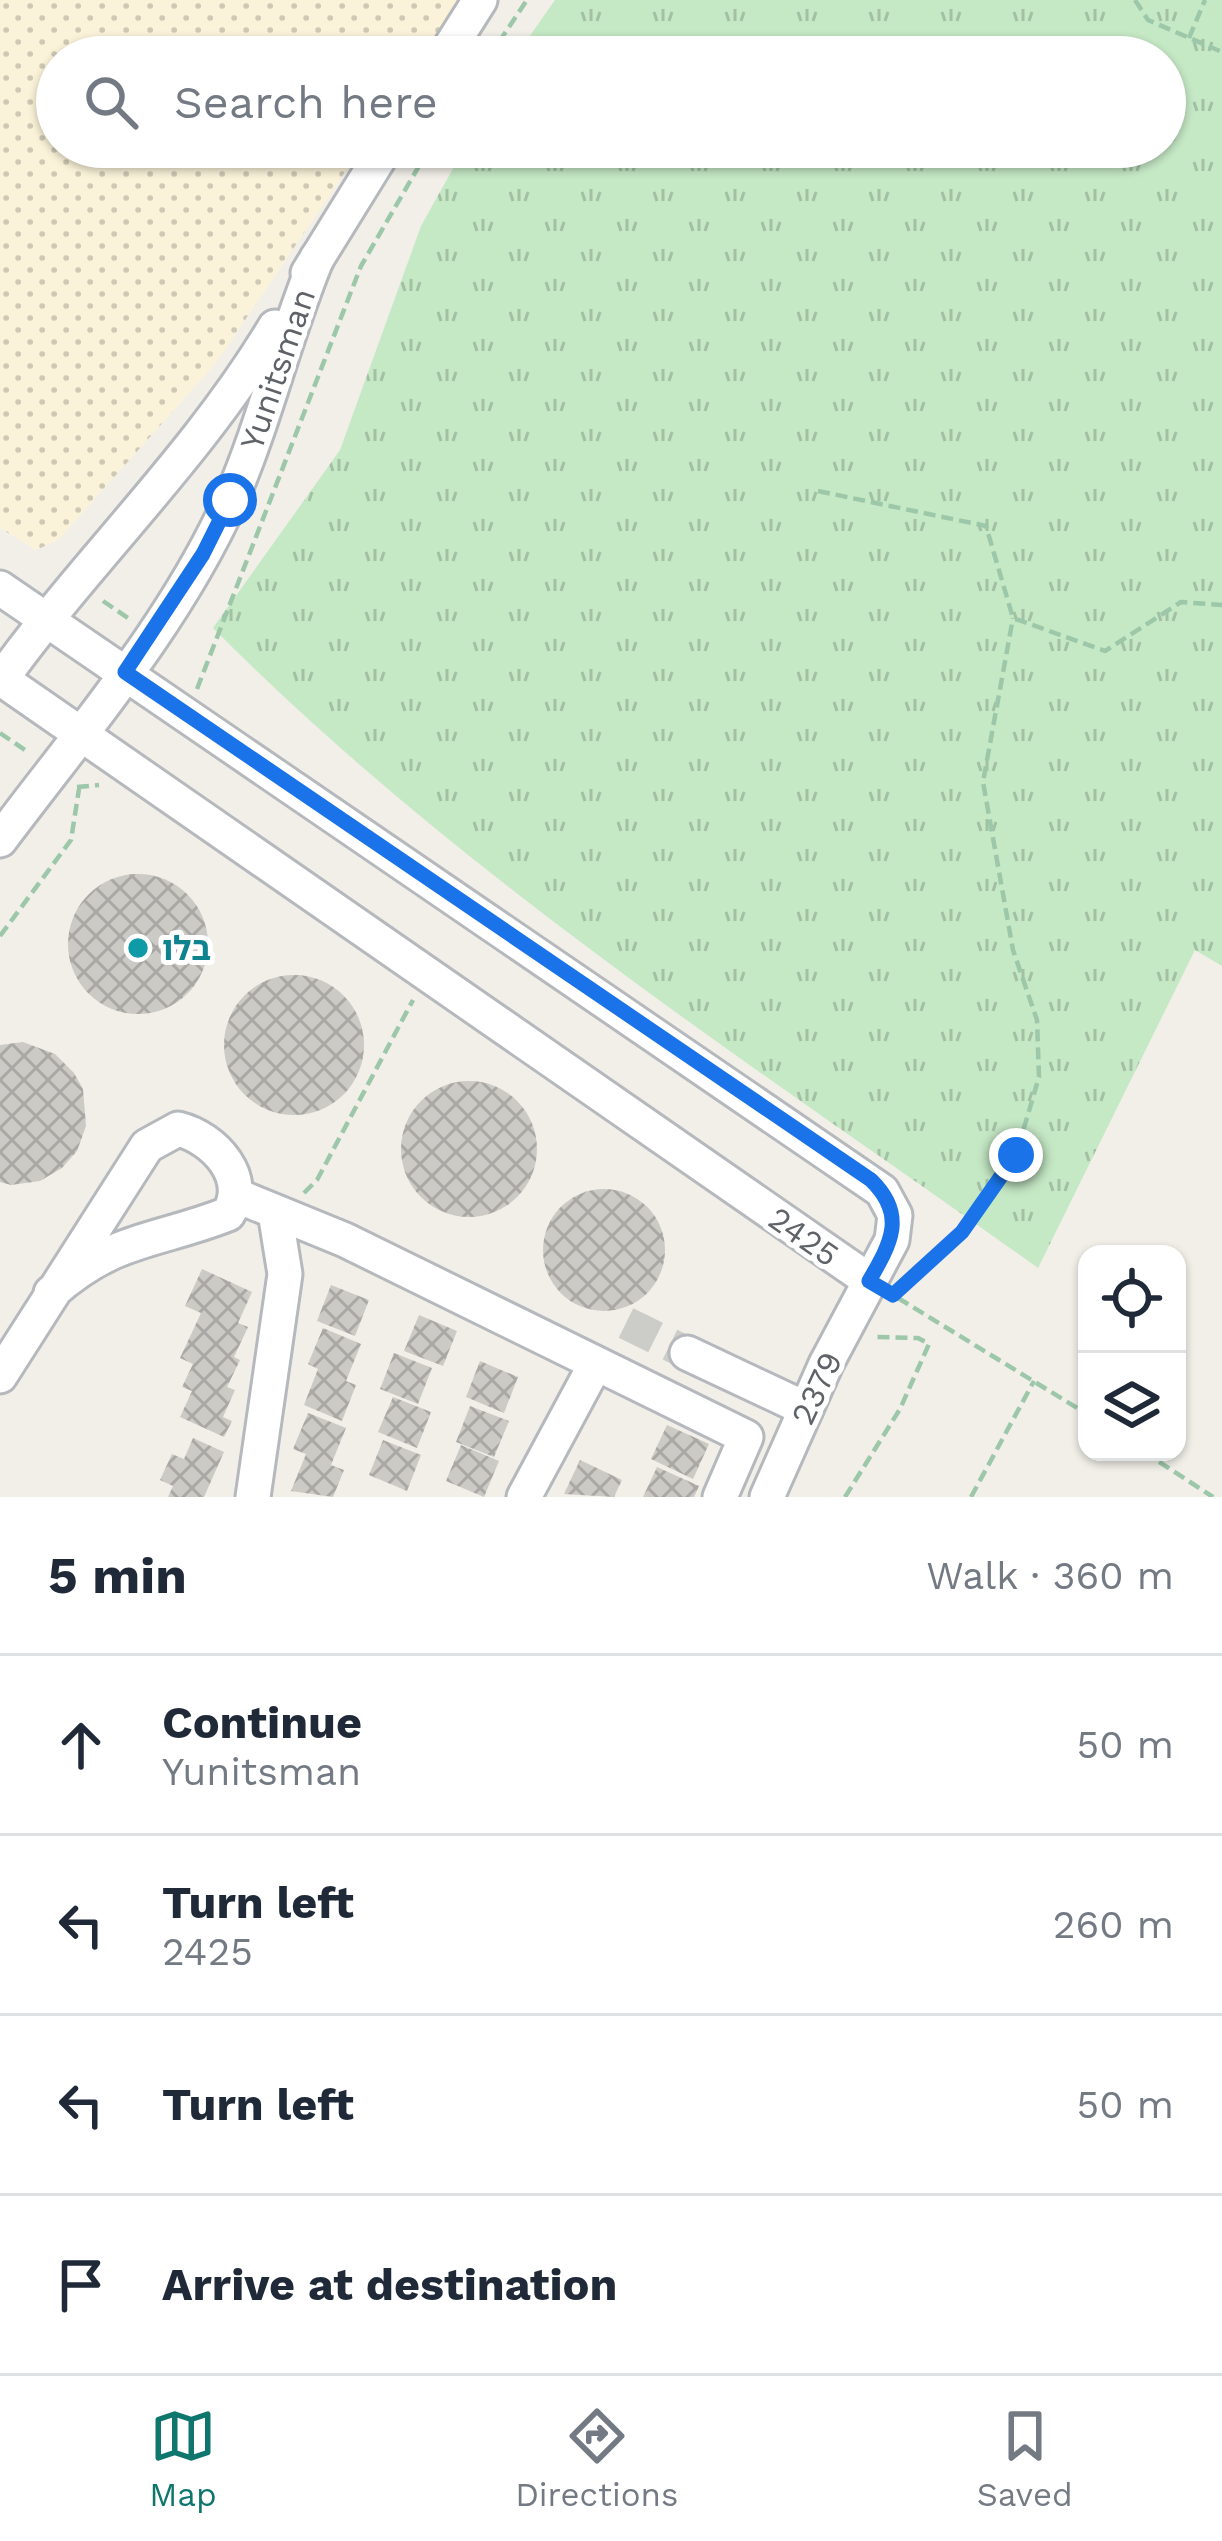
<!DOCTYPE html>
<meta charset="utf-8">
<style>
:root{--surface:#fff;--page:#f6f6f7;--text:#1f2937;--muted:#747a83;--line:#e0e1e3;--accent:#0f766e}
body{margin:0;font-family:"Work Sans","Noto Sans Hebrew",sans-serif;background:var(--page);color:var(--text)}
.controls{position:absolute;right:36px;bottom:36px;display:grid;overflow:hidden;border-radius:24px;box-shadow:0 3px 9px #0004}
.controls button{width:108px;height:108px;display:grid;place-items:center;padding:0;border:0;border-bottom:3px solid var(--line);background:var(--surface);color:var(--text);font:60px sans-serif}
.stop{position:absolute;width:36px;height:36px;margin:-27px;border:9px solid #1a73e8;border-radius:50%;background:#fff}
.stop.end{background:#1a73e8;border-color:#fff;box-shadow:0 3px 12px #0008}
.list{margin:0;padding:0;list-style:none}
h2{display:flex;justify-content:space-between;align-items:center;height:156px;margin:0;padding:0 48px;font-size:51px}
h2 small{font-size:39px;font-weight:400;color:var(--muted)}
.list li{display:grid;grid-template-columns:78px 1fr auto;gap:36px;align-items:center;box-sizing:border-box;height:180px;padding:0 48px;border-top:3px solid var(--line)}
.list b{display:block;font-size:45px;white-space:nowrap}
.list p{margin:0;font-size:39px;white-space:nowrap;color:var(--muted)}
.list em{font-size:39px;font-style:normal;color:var(--muted)}
.icon{flex:none;width:66px;height:66px;fill:none;stroke:currentColor;stroke-width:2;stroke-linecap:round;stroke-linejoin:round}
.map{position:relative;flex:none;width:1222px;height:1497px;overflow:hidden}
.search{position:absolute;background:var(--surface);box-shadow:0 3px 9px #0004;left:36px;right:36px;top:36px;height:132px;display:flex;align-items:center;gap:30px;box-sizing:border-box;padding:0 42px;border-radius:66px;color:var(--muted);font-size:45px}
.sheet{height:876px;background:var(--surface)}
nav{display:flex;justify-content:space-around;align-items:center;box-sizing:border-box;height:168px;border-top:3px solid var(--line);background:var(--surface);font-size:33px;color:var(--muted)}
nav a{display:grid;justify-items:center;gap:6px}
nav .on{color:var(--accent)}
.map>svg:first-child{display:block}
.grass{fill:url(#grass-tufts)}
.sand{fill:url(#sand-dots)}
.building{fill:url(#building-cross-hatch)}
.lines{fill:none;stroke-linecap:round;stroke-linejoin:round}
.minor-tunnel{stroke:#ccccc8;stroke-width:33;stroke-dasharray:33 16;stroke-linecap:butt}
.minor-casing{stroke:#b5b8bc;stroke-width:39}
.path{stroke:#9cc7a9;stroke-width:4.5;stroke-dasharray:12 6;stroke-linecap:butt}
.minor{stroke:#fff;stroke-width:33}
.route{stroke:#1a73e8;stroke-width:15}
.culture-dot{fill:#0f9aa8;stroke:#fff;stroke-width:4.5}
.labels{text-anchor:middle;stroke-width:10;stroke-linejoin:round;paint-order:stroke}
.street-label{font-size:33px;fill:#5f6368;stroke:#fff}
.culture-label{font-size:33px;font-weight:bold;fill:#0d838f;stroke:#fff;text-anchor:start}
</style>
<div class="map">
<svg width="1222" height="1497" viewBox="0 0 1222 1497">
<defs>
<pattern id="grass-tufts" width="24" height="20" patternUnits="userSpaceOnUse" patternTransform="scale(3)"><rect width="24" height="20" fill="#c5e8c5"/><path d="M3 7l-1-3M5 7V3M7 7l1-3M15 17l-1-3M17 17v-4M19 17l1-3" fill="none" stroke="#a3c0a4"/></pattern>
<pattern id="sand-dots" width="8" height="8" patternUnits="userSpaceOnUse" patternTransform="scale(3)"><rect width="8" height="8" fill="#fbf3d9"/><path d="M2 2h.1M6 6h.1" fill="none" stroke="#cec8b4" stroke-width="1.8" stroke-linecap="round"/></pattern>
<pattern id="building-cross-hatch" width="8" height="8" patternUnits="userSpaceOnUse" patternTransform="scale(3)"><rect width="8" height="8" fill="#cccac5"/><path d="M0 0l8 8M0 8l8-8" fill="none" stroke="#a9a8a4"/></pattern>
</defs>
<rect width="100%" height="100%" fill="#f1efe8"/>
<path class="grass" d="M555,0H1222V966L1195,950L1038,1268C756,1067 458,875 213,628L340,450L421,226L465,147H1165V57H515Z"/>
<polygon class="sand" points="0,0 462,0 423,57 57,57 57,147 362,147 216,363 58,540 36,550 0,528"/>
<g class="building">
<circle cx="138" cy="944" r="70"/>
<circle cx="294" cy="1045" r="70"/>
<polygon points="23,1042 55,1054 74,1073 83,1089 86,1126 77,1151 62,1168 40,1181 11,1185 0,1182 0,1045"/>
<circle cx="469" cy="1149" r="68"/>
<circle cx="604" cy="1250" r="61"/>
<polygon points="202,1269 252,1292 238,1323 248,1327 234,1357 240,1360 227,1387 235,1390 223,1417 232,1421 224,1437 180,1417 192,1391 182,1387 193,1364 180,1358 201,1313 185,1306"/>
<polygon points="331,1285 369,1300 355,1336 317,1321"/>
<polygon points="419,1315 457,1331 443,1366 404,1351"/>
<polygon points="323,1328 361,1344 346,1381 356,1385 342,1421 304,1405 318,1369 308,1364"/>
<polygon points="394,1353 432,1368 418,1404 380,1389"/>
<polygon points="480,1361 518,1377 504,1413 466,1397"/>
<polygon points="393,1397 431,1412 417,1448 378,1432"/>
<polygon points="470,1406 509,1421 494,1457 456,1442"/>
<polygon points="308,1413 346,1428 331,1465 344,1470 333,1497 291,1491 306,1454 293,1449"/>
<polygon points="667,1425 709,1444 693,1479 651,1459"/>
<polygon points="193,1438 224,1452 204,1497 168,1497 173,1486 160,1480 172,1454 184,1459"/>
<polygon points="383,1440 421,1455 407,1491 369,1475"/>
<polygon points="461,1445 499,1461 484,1497 446,1481"/>
<polygon points="580,1460 622,1480 614,1497 564,1494"/>
<polygon points="657,1467 699,1486 694,1497 643,1497"/>
</g>
<g class="lines">
<polyline class="minor-tunnel" points="626,1323 687,1353"/>
<defs>
<g id="minor">
<polyline points="444,57 480,0"/>
<polyline points="308,273 386,147"/>
<polyline points="0,588 882,1191 895,1215 892,1240 826,1364 767,1497"/>
<polyline points="0,678 870,1281"/>
<path d="M0,681C88,559 197,457 275,327"/>
<path d="M0,840C81,732 175,624 231,499C265,421 284,337 317,258"/>
<polyline points="240,1197 345,1240 746,1437 720,1497"/>
<polyline points="687,1353 806,1409"/>
<path d="M0,1376L147,1146L178,1129C215,1138 251,1179 228,1214C154,1243 116,1236 51,1293"/>
<polyline points="253,1497 285,1274 275,1212"/>
<polyline points="524,1497 595,1365"/>
</g>
</defs>
<use href="#minor" class="minor-casing"/>
<g class="path">
<polyline points="1135,0 1148,20 1222,52"/>
<polyline points="1189,38 1205,0"/>
<polyline points="489,57 527,0"/>
<polyline points="818,491 986,526 1013,618 1105,651 1181,602 1222,605"/>
<polyline points="103,601 128,618"/>
<polyline points="197,689 361,266 430,147"/>
<polyline points="0,733 28,752"/>
<polyline points="77,787 99,785"/>
<polyline points="0,936 71,840 79,789"/>
<polyline points="304,1193 317,1180 413,1000"/>
<polyline points="905,1284 962,1231 1016,1155 1039,1077 1037,1020 1013,950 983,782 1013,618"/>
<polyline points="898,1298 1087,1414"/>
<polyline points="1144,1452 1213,1497"/>
<polyline points="845,1497 900,1409 929,1344 918,1338 877,1337"/>
<polyline points="971,1497 1034,1381"/>
</g>
<use href="#minor" class="minor"/>
</g>
<g class="lines">
<path class="route" d="M230,500L203,554L125,672L871,1180C907,1215 891,1243 869,1281L893,1295L962,1232L1016,1155"/>
</g>
<circle class="culture-dot" cx="138" cy="948" r="12"/>
<g class="labels">
<g class="street-label">
<text transform="translate(277 369) rotate(-71)" y="12">Yunitsman</text>
<text transform="translate(804 1236) rotate(35)" y="12">2425</text>
<text transform="translate(816 1388) rotate(-65)" y="12">2379</text>
</g>
<g class="culture-label">
<text x="162" y="960">בלו</text>
</g>
</g>
</svg>
<div class="controls">
<button><svg class="icon" aria-label="locate" viewBox="0 0 24 24"><circle cx="12" cy="12" r="6"/><path d="M12 2v4M12 18v4M2 12h4M18 12h4"/></svg></button>
<button><svg class="icon" aria-label="layers" viewBox="0 0 24 24"><path d="M12 4l9 5-9 5-9-5zM3 14l9 5 9-5"/></svg></button>
</div>
<div class="stop" style="left:230px;top:500px"></div>
<div class="stop end" style="left:1016px;top:1155px"></div>
<div class="search"><svg class="icon" aria-label="search" viewBox="0 0 24 24"><circle cx="10" cy="10" r="6"/><path d="M15 15l6 6"/></svg>Search here</div>
</div>
<section class="sheet">
<h2>5 min<small>Walk · 360 m</small></h2>
<ul class="list">
<li><svg class="icon" aria-label="ahead" viewBox="0 0 24 24"><path d="M12 20V5M6 11l6-6 6 6"/></svg><div><b>Continue</b><p>Yunitsman</p></div><em>50 m</em></li>
<li><svg class="icon" aria-label="left" viewBox="0 0 24 24"><path d="M17 20v-9H6M10 6l-5 5 5 5"/></svg><div><b>Turn left</b><p>2425</p></div><em>260 m</em></li>
<li><svg class="icon" aria-label="left" viewBox="0 0 24 24"><path d="M17 20v-9H6M10 6l-5 5 5 5"/></svg><div><b>Turn left</b></div><em>50 m</em></li>
<li><svg class="icon" aria-label="arrive" viewBox="0 0 24 24"><path d="M6 21V4h12l-3 4 3 4H6"/></svg><div><b>Arrive at destination</b></div></li>
</ul>
</section>
<nav>
<a class="on"><svg class="icon" aria-label="map" viewBox="0 0 24 24"><path d="M3 6l6-2 6 2 6-2v14l-6 2-6-2-6 2zM9 4v14M15 6v14"/></svg>Map</a>
<a><svg class="icon" aria-label="directions" viewBox="0 0 24 24"><path d="M12 3l9 9-9 9-9-9zM9 14v-3h6M13 9l2 2-2 2"/></svg>Directions</a>
<a><svg class="icon" aria-label="saved" viewBox="0 0 24 24"><path d="M7 4h10v16l-5-4-5 4z"/></svg>Saved</a>
</nav>
